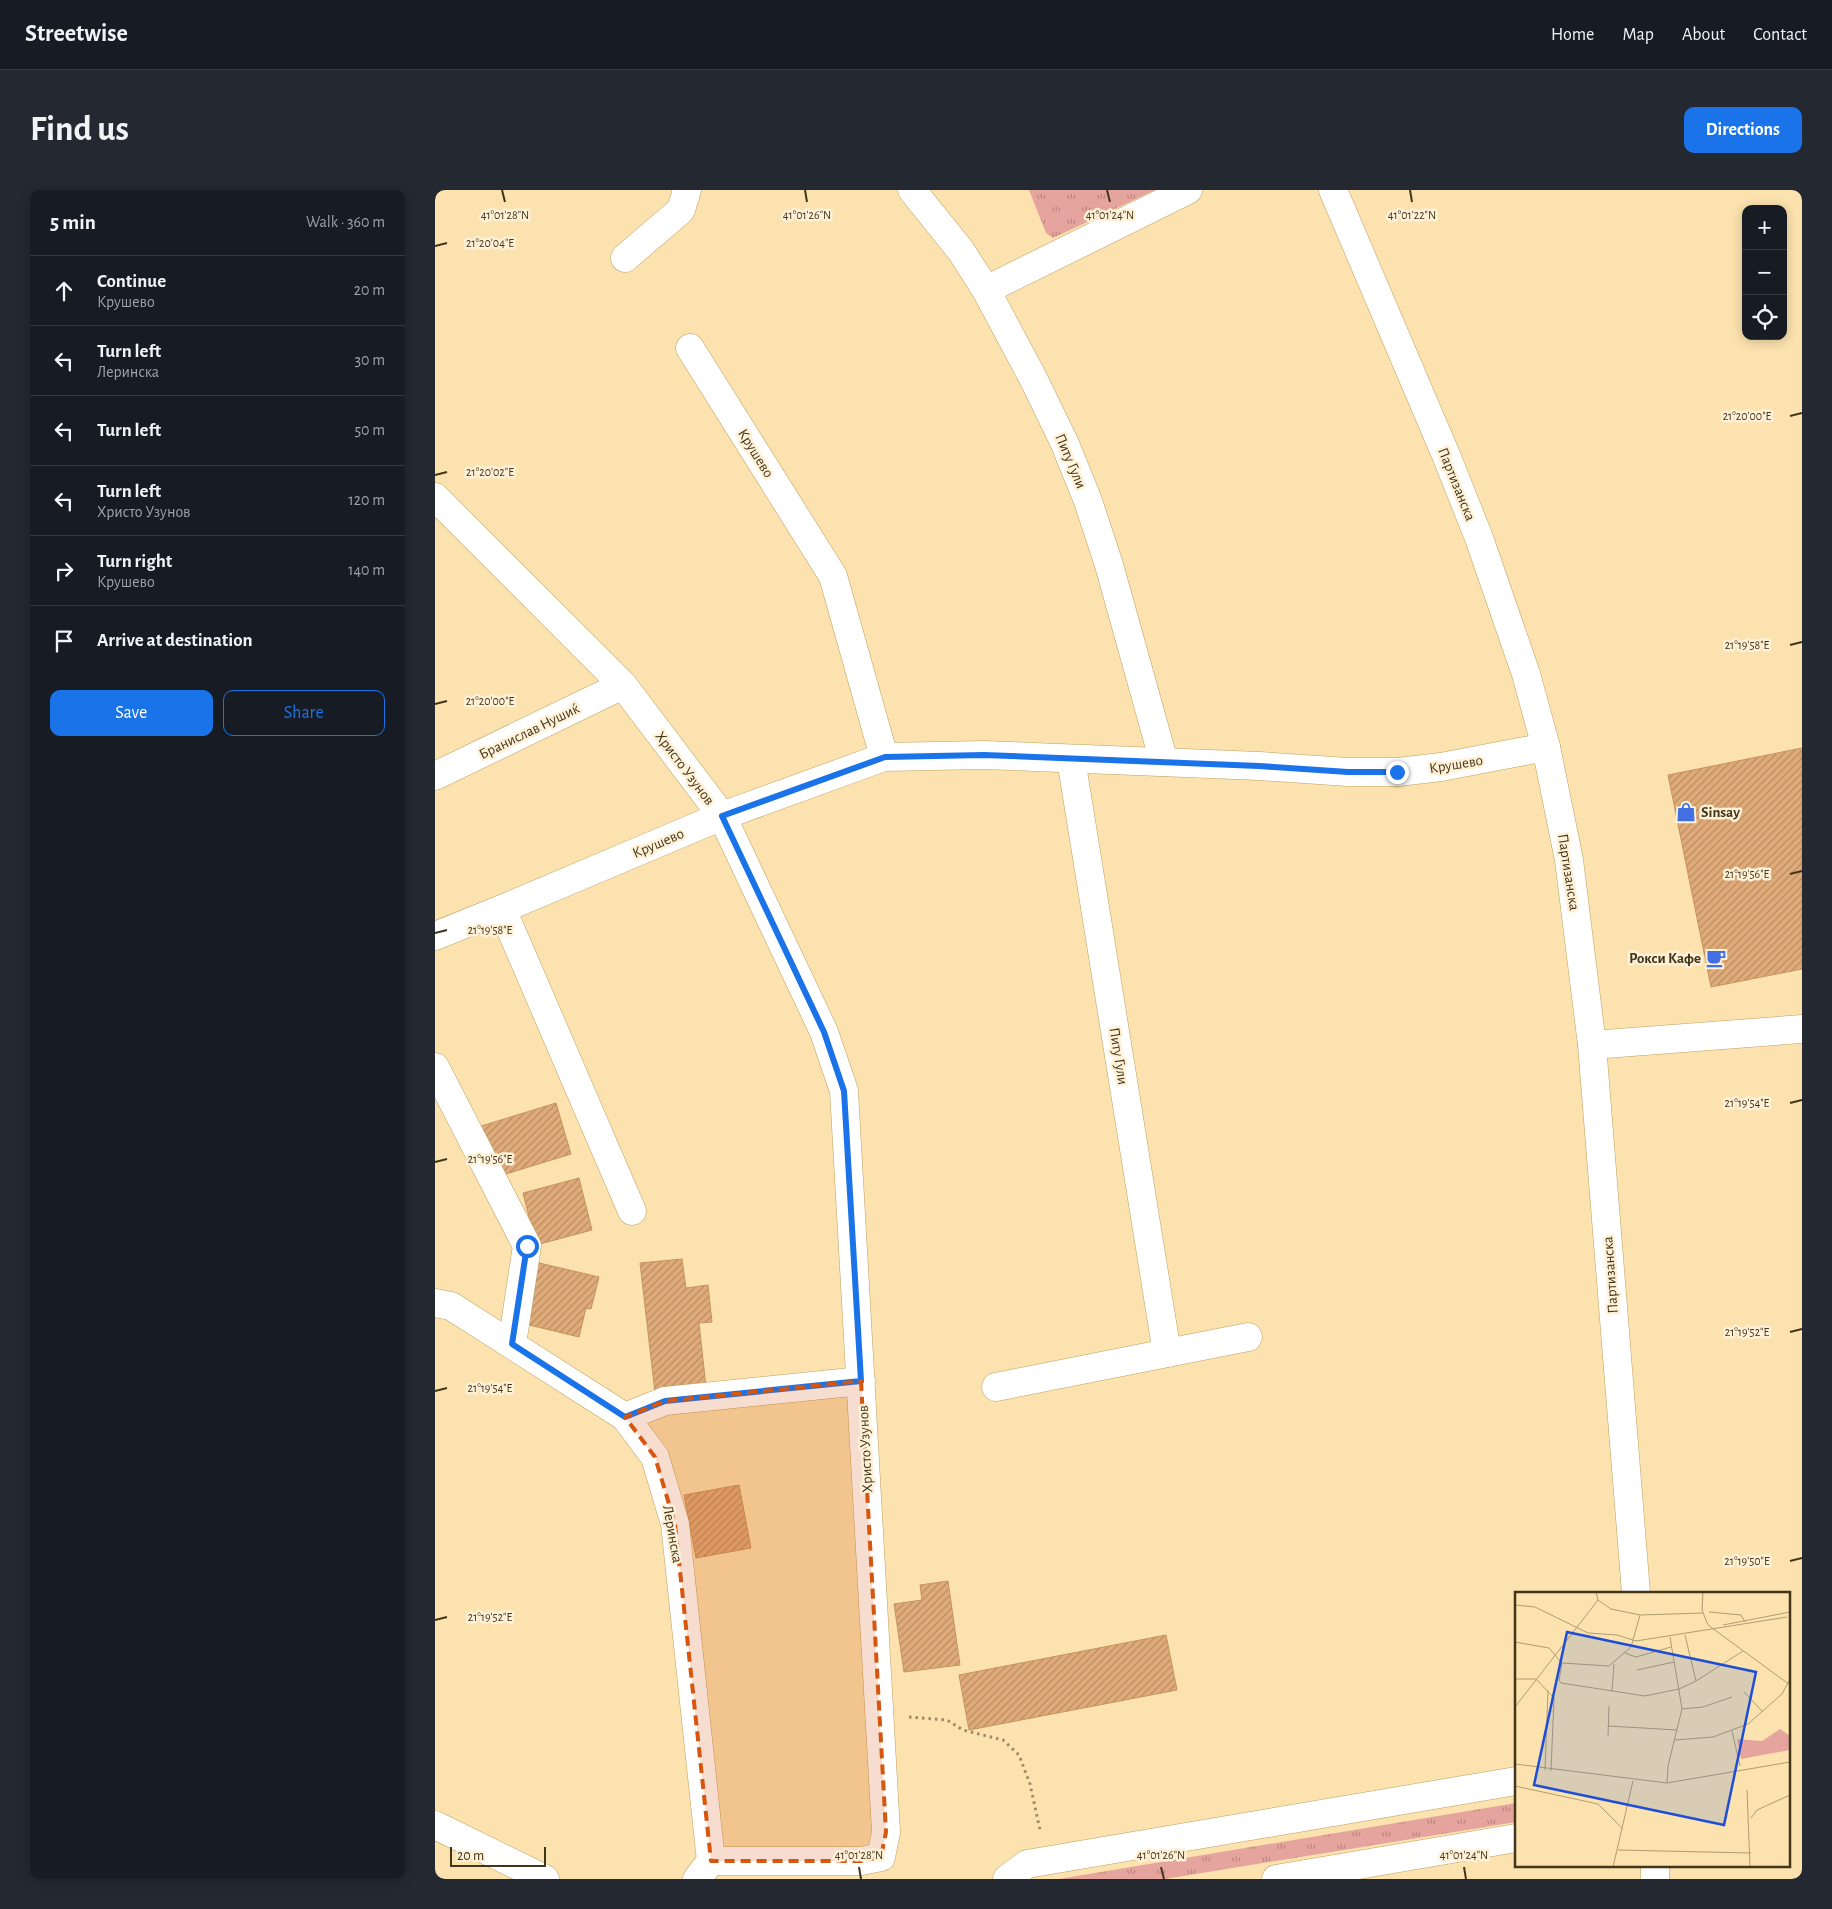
<!DOCTYPE html>
<meta charset="utf-8">
<style>
:root{--surface:#171b24;--page:#242831;--text:#f1f3f6;--muted:#9ea1a6;--line:#363941;--accent:#1a73e8}
body{margin:0;font-family:"Alegreya Sans",sans-serif;background:var(--page);color:var(--text)}
.controls{position:absolute;right:15px;top:15px;display:grid;overflow:hidden;border-radius:10px;box-shadow:0 2px 12px #0003}
.controls button{width:45px;height:45px;display:grid;place-items:center;padding:0;border:0;border-bottom:1px solid var(--line);background:var(--surface);color:var(--text);font:25px sans-serif}
.scale{position:absolute;left:15px;bottom:12px;width:96px;box-sizing:border-box;padding-left:5px;border:2px solid #42351a;border-top:0;font-size:14px;line-height:18px;white-space:nowrap;color:#42351a;-webkit-text-stroke:4px #fef1d7;paint-order:stroke}
.stop{position:absolute;width:15px;height:15px;margin:-11px;border:4px solid #1a73e8;border-radius:50%;background:#fff}
.stop.end{background:#1a73e8;border-color:#fff;box-shadow:0 1px 5px #0008}
.list{margin:0;padding:0;list-style:none}
h2{display:flex;justify-content:space-between;align-items:center;height:65px;margin:0;padding:0 20px;font-size:21px}
h2 small{font-size:16px;font-weight:400;color:var(--muted)}
.list li{display:grid;grid-template-columns:32px 1fr auto;gap:15px;align-items:center;box-sizing:border-box;height:70px;padding:0 20px;border-top:1px solid var(--line)}
.list b{display:block;font-size:19px;white-space:nowrap}
.list p{margin:0;font-size:16px;white-space:nowrap;color:var(--muted)}
.list em{font-size:16px;font-style:normal;color:var(--muted)}
.actions{display:flex;gap:10px;padding:15px 20px}
.actions a{flex:1;padding:11px 0;border:1px solid var(--accent);border-radius:10px;text-align:center;font-size:18px;color:var(--accent)}
.actions .main{background:var(--accent);color:#fff}
.icon{flex:none;width:28px;height:28px;fill:none;stroke:currentColor;stroke-width:2;stroke-linecap:round;stroke-linejoin:round}
.map{position:relative;flex:none;width:1367px;height:1689px;overflow:hidden;border-radius:10px}
header{display:flex;align-items:center;gap:30px;box-sizing:border-box;height:70px;padding:0 25px;background:var(--surface);border-bottom:1px solid var(--line)}
header strong{font-size:24px}
nav{display:flex;gap:28px;margin-inline-start:auto;font-size:18px}
.intro{display:flex;align-items:center;justify-content:space-between;box-sizing:border-box;height:120px;padding:0 30px}
h1{margin:0;font-size:35px}
.button{padding:12px 22px;border-radius:10px;background:var(--accent);color:#fff;font-size:18px;font-weight:700}
main{display:flex;gap:30px;padding:0 30px}
aside{flex:1;background:var(--surface);border-radius:10px;box-shadow:0 2px 12px #0003}
.map>svg:first-child{display:block}
.grass{fill:url(#grass-tufts)}
.building{fill:url(#building-hatch);stroke:#c69361}
.lines{fill:none;stroke-linecap:round;stroke-linejoin:round}
.minor-casing{stroke:#bfa060;stroke-width:29}
.tertiary-casing{stroke:#bfa060;stroke-width:29}
.path{stroke:#9e8b64;stroke-width:3;stroke-dasharray:2.5 4;stroke-linecap:butt}
.minor{stroke:#fff;stroke-width:28}
.tertiary{stroke:#fff;stroke-width:28}
.route{stroke:#1a73e8;stroke-width:6}
.marked{fill:#d7550d;fill-opacity:0.2;stroke:#d7550d;stroke-width:4;stroke-dasharray:10 6;stroke-linejoin:round}
.ticks{fill:none;stroke:#42351a;stroke-width:2}
.labels{text-anchor:middle;stroke-width:5;stroke-linejoin:round;paint-order:stroke}
.street-label{font-size:15px;fill:#42351a;stroke:#fef1d7}
.poi-label{font-size:15px;font-weight:bold;fill:#42351a;stroke:#fef1d7;text-anchor:start}
.inset-road{fill:none;stroke:#b19d73;stroke-width:1}
.view{fill:#1d4ed8;fill-opacity:0.15;stroke:#1d4ed8;stroke-width:2.5}
.inset-edge{fill:none;stroke:#42351a;stroke-width:2.5}
.ticks-label{font-size:12px;text-anchor:middle;fill:#42351a;stroke:#fef1d7;stroke-width:5;stroke-linejoin:round;paint-order:stroke}
</style>
<header>
<strong>Streetwise</strong>
<nav><a>Home</a><a>Map</a><a>About</a><a>Contact</a></nav>
</header>
<div class="intro"><h1>Find us</h1><a class="button">Directions</a></div>
<main>
<aside>
<h2>5 min<small>Walk · 360 m</small></h2>
<ul class="list">
<li><svg class="icon" aria-label="ahead" viewBox="0 0 24 24"><path d="M12 20V5M6 11l6-6 6 6"/></svg><div><b>Continue</b><p>Крушево</p></div><em>20 m</em></li>
<li><svg class="icon" aria-label="left" viewBox="0 0 24 24"><path d="M17 20v-9H6M10 6l-5 5 5 5"/></svg><div><b>Turn left</b><p>Леринска</p></div><em>30 m</em></li>
<li><svg class="icon" aria-label="left" viewBox="0 0 24 24"><path d="M17 20v-9H6M10 6l-5 5 5 5"/></svg><div><b>Turn left</b></div><em>50 m</em></li>
<li><svg class="icon" aria-label="left" viewBox="0 0 24 24"><path d="M17 20v-9H6M10 6l-5 5 5 5"/></svg><div><b>Turn left</b><p>Христо Узунов</p></div><em>120 m</em></li>
<li><svg class="icon" aria-label="right" viewBox="0 0 24 24"><path d="M7 20v-9h11M14 6l5 5-5 5"/></svg><div><b>Turn right</b><p>Крушево</p></div><em>140 m</em></li>
<li><svg class="icon" aria-label="arrive" viewBox="0 0 24 24"><path d="M6 21V4h12l-3 4 3 4H6"/></svg><div><b>Arrive at destination</b></div></li>
</ul>
<div class="actions"><a class="main">Save</a><a>Share</a></div>
</aside>
<div class="map">
<svg width="1367" height="1689" viewBox="0 0 1367 1689">
<defs>
<pattern id="grass-tufts" width="24" height="20" patternUnits="userSpaceOnUse" patternTransform="scale(1.25)"><rect width="24" height="20" fill="#e6a49e"/><path d="M3 7l-1-3M5 7V3M7 7l1-3M15 17l-1-3M17 17v-4M19 17l1-3" fill="none" stroke="#bc8680"/></pattern>
<pattern id="building-hatch" width="6" height="6" patternUnits="userSpaceOnUse" patternTransform="scale(1.25)"><rect width="6" height="6" fill="#e0ab79"/><path d="M-1 1l2-2M0 6l6-6M5 7l2-2" fill="none" stroke="#b78c62"/></pattern>
</defs>
<rect width="100%" height="100%" fill="#fbe2ae"/>
<g class="grass">
<polygon points="594,0 720,0 618,48 611,43"/>
<polygon points="1081,1613 1081,1632 730,1689 624,1689"/>
</g>
<g class="building">
<polygon points="1367,558 1367,779 1276,797 1233,585"/>
<polygon points="121,913 136,964 58,988 43,937"/>
<polygon points="144,988 157,1040 101,1055 88,1003"/>
<polygon points="247,1069 251,1098 273,1095 277,1132 264,1133 271,1197 220,1203 205,1073"/>
<polygon points="100,1072 164,1087 156,1119 151,1118 144,1147 86,1133"/>
<polygon points="304,1295 316,1358 261,1368 249,1305"/>
<polygon points="513,1391 525,1475 469,1482 459,1414 487,1410 485,1395"/>
<polygon points="731,1445 742,1500 534,1540 524,1485"/>
</g>
<g class="lines">
<defs>
<g id="minor">
<polyline points="477,0 526,61 551,100 598,188 630,254 653,311 674,375 729,572"/>
<polyline points="190,68 246,20 252,0"/>
<polyline points="551,100 753,0"/>
<polyline points="255,158 398,386 449,567"/>
<polyline points="0,307 188,495 287,626 389,842 409,901 451,1642 446,1667 426,1671 276,1671"/>
<polyline points="636,569 732,1163"/>
<polyline points="0,586 188,495"/>
<polyline points="67,719 197,1021"/>
<polyline points="0,746 67,719 287,626 449,567 549,565 824,576 913,582 963,582 1006,577 1111,557"/>
<polyline points="1157,855 1367,839"/>
<polyline points="0,877 92,1056 77,1154"/>
<polyline points="0,1113 16,1116 190,1227 220,1267 240,1334 276,1671 262,1689"/>
<polyline points="561,1197 813,1147"/>
<polyline points="190,1227 230,1211 426,1191"/>
</g>
<g id="tertiary">
<polyline points="898,0 1011,265 1044,348 1091,484 1111,557 1134,670 1157,855 1201,1403"/>
<polyline points="0,1635 110,1689"/>
<polyline points="1220,1675 1220,1689"/>
<polyline points="572,1689 592,1674 1081,1591"/>
<polyline points="841,1689 1081,1648"/>
</g>
</defs>
<use href="#minor" class="minor-casing"/>
<use href="#tertiary" class="tertiary-casing"/>
<polyline class="path" points="474,1527 512,1530 528,1540 568,1550 584,1565 595,1594 605,1640"/>
<use href="#minor" class="minor"/>
<use href="#tertiary" class="tertiary"/>
</g>
<g class="lines">
<polyline class="route" points="92,1056 77,1154 190,1227 230,1211 426,1191 409,901 389,842 287,626 450,567 549,565 824,576 913,582 962,582"/>
</g>
<path class="marked" d="M426,1191L451,1642L446,1667L426,1671H276L240,1334L220,1267L190,1227L230,1211Z"/>
<path class="ticks" d="M67,0L70,12M370,0L372,12M672,0L675,12M975,0L977,12M0,56L12,53M1355,226L1367,223M0,285L12,282M1355,455L1367,452M0,514L12,511M1355,684L1367,681M0,743L12,740M1355,913L1367,910M0,972L12,969M1355,1142L1367,1139M0,1201L12,1198M1355,1371L1367,1368M0,1430L12,1427M424,1677L426,1689M726,1677L729,1689M1029,1677L1031,1689"/>
<defs>
<symbol id="shop-bare" viewBox="-9 -9 18 18"><path d="M-5-2.5h2.3a2.7 3.5 0 0 1 5.4 0H5L5.5 6h-11ZM-1.5-2.5h3a1.5 2.3 0 0 0-3 0Z" fill="#4270e2" stroke="#fef1d7" stroke-width="2.5" paint-order="stroke"/></symbol>
<symbol id="cafe-bare" viewBox="-9 -9 18 18"><path d="M-5.5-4.5H6V0H3Q3 3.5 0 3.5H-2.5Q-5.5 3.5-5.5 0ZM3-3.2v2h1.7v-2ZM-6 4.5H4V6H-6Z" fill="#4270e2" stroke="#fef1d7" stroke-width="2.5" paint-order="stroke"/></symbol>
</defs>
<g fill-rule="evenodd">
<use href="#shop-bare" x="1237" y="608" width="28" height="28"/>
<use href="#cafe-bare" x="1267" y="754" width="28" height="28"/>
</g>
<g class="labels">
<g class="street-label">
<text transform="translate(321 263) rotate(58)" y="5">Крушево</text>
<text transform="translate(636 271) rotate(67)" y="5">Питу Гули</text>
<text transform="translate(1022 294) rotate(68)" y="5">Партизанска</text>
<text transform="translate(94 541) rotate(-26)" y="5">Бранислав Нушиќ</text>
<text transform="translate(1021 574) rotate(-9)" y="5">Крушево</text>
<text transform="translate(250 578) rotate(53)" y="5">Христо Узунов</text>
<text transform="translate(223 653) rotate(-23)" y="5">Крушево</text>
<text transform="translate(1134 682) rotate(81)" y="5">Партизанска</text>
<text transform="translate(684 866) rotate(81)" y="5">Питу Гули</text>
<text transform="translate(1175 1085) rotate(-94)" y="5">Партизанска</text>
<text transform="translate(430 1259) rotate(-93)" y="5">Христо Узунов</text>
<text transform="translate(238 1344) rotate(80)" y="5">Леринска</text>
</g>
<g class="poi-label">
<text x="1266" y="627">Sinsay</text>
<text x="1266" y="773" text-anchor="end">Рокси Кафе</text>
</g>
</g>
<g transform="translate(1080 1402)">
<rect width="275" height="275" fill="#fbe2ae"/>
<path d="M265,137L275,144V158L226,167L222,147L247,149Z" fill="#e6a49e"/>
<path class="inset-road" d="M81,0L83,8L96,17L125,23L188,21M188,0L187,18L193,33L275,93M0,13L20,15L73,41L102,43L121,49L272,25M194,20L226,23L230,30M208,33L275,20M170,43L181,89M0,50L34,56L47,71L94,74L116,55L125,23M110,61L121,65L156,55M47,71L44,88L46,91L130,104L164,97L181,89L228,59M122,78L159,70M0,87H21M21,87L39,106L36,179M97,99L99,72M229,100L248,120M0,115L83,8M167,117L188,115L217,105M93,134L162,138M217,139L225,174M93,144L94,114M160,148L198,145L233,132L267,102L275,87M0,172L152,191L275,170M30,178L33,98M152,191L153,174L167,117L155,45M0,194L83,212L108,237M232,198L235,275M236,226L242,218L275,203M103,258L236,261M98,275L118,189"/>
<path class="view" d="M52,40L241,80L209,233L19,193Z"/>
<rect width="275" height="275" class="inset-edge"/>
</g>
<g class="ticks-label">
<text x="70" y="29">41°01'28"N</text>
<text x="372" y="29">41°01'26"N</text>
<text x="675" y="29">41°01'24"N</text>
<text x="977" y="29">41°01'22"N</text>
<text x="55" y="57">21°20'04"E</text>
<text x="1312" y="230">21°20'00"E</text>
<text x="55" y="286">21°20'02"E</text>
<text x="1312" y="459">21°19'58"E</text>
<text x="55" y="515">21°20'00"E</text>
<text x="1312" y="688">21°19'56"E</text>
<text x="55" y="744">21°19'58"E</text>
<text x="1312" y="917">21°19'54"E</text>
<text x="55" y="973">21°19'56"E</text>
<text x="1312" y="1146">21°19'52"E</text>
<text x="55" y="1202">21°19'54"E</text>
<text x="1312" y="1375">21°19'50"E</text>
<text x="55" y="1431">21°19'52"E</text>
<text x="424" y="1669">41°01'28"N</text>
<text x="726" y="1669">41°01'26"N</text>
<text x="1029" y="1669">41°01'24"N</text>
</g>
</svg>
<div class="controls">
<button>+</button>
<button>−</button>
<button><svg class="icon" aria-label="locate" viewBox="0 0 24 24"><circle cx="12" cy="12" r="6"/><path d="M12 2v4M12 18v4M2 12h4M18 12h4"/></svg></button>
</div>
<div class="scale">20 m</div>
<div class="stop" style="left:92px;top:1056px"></div>
<div class="stop end" style="left:962px;top:582px"></div>
</div>
</main>
